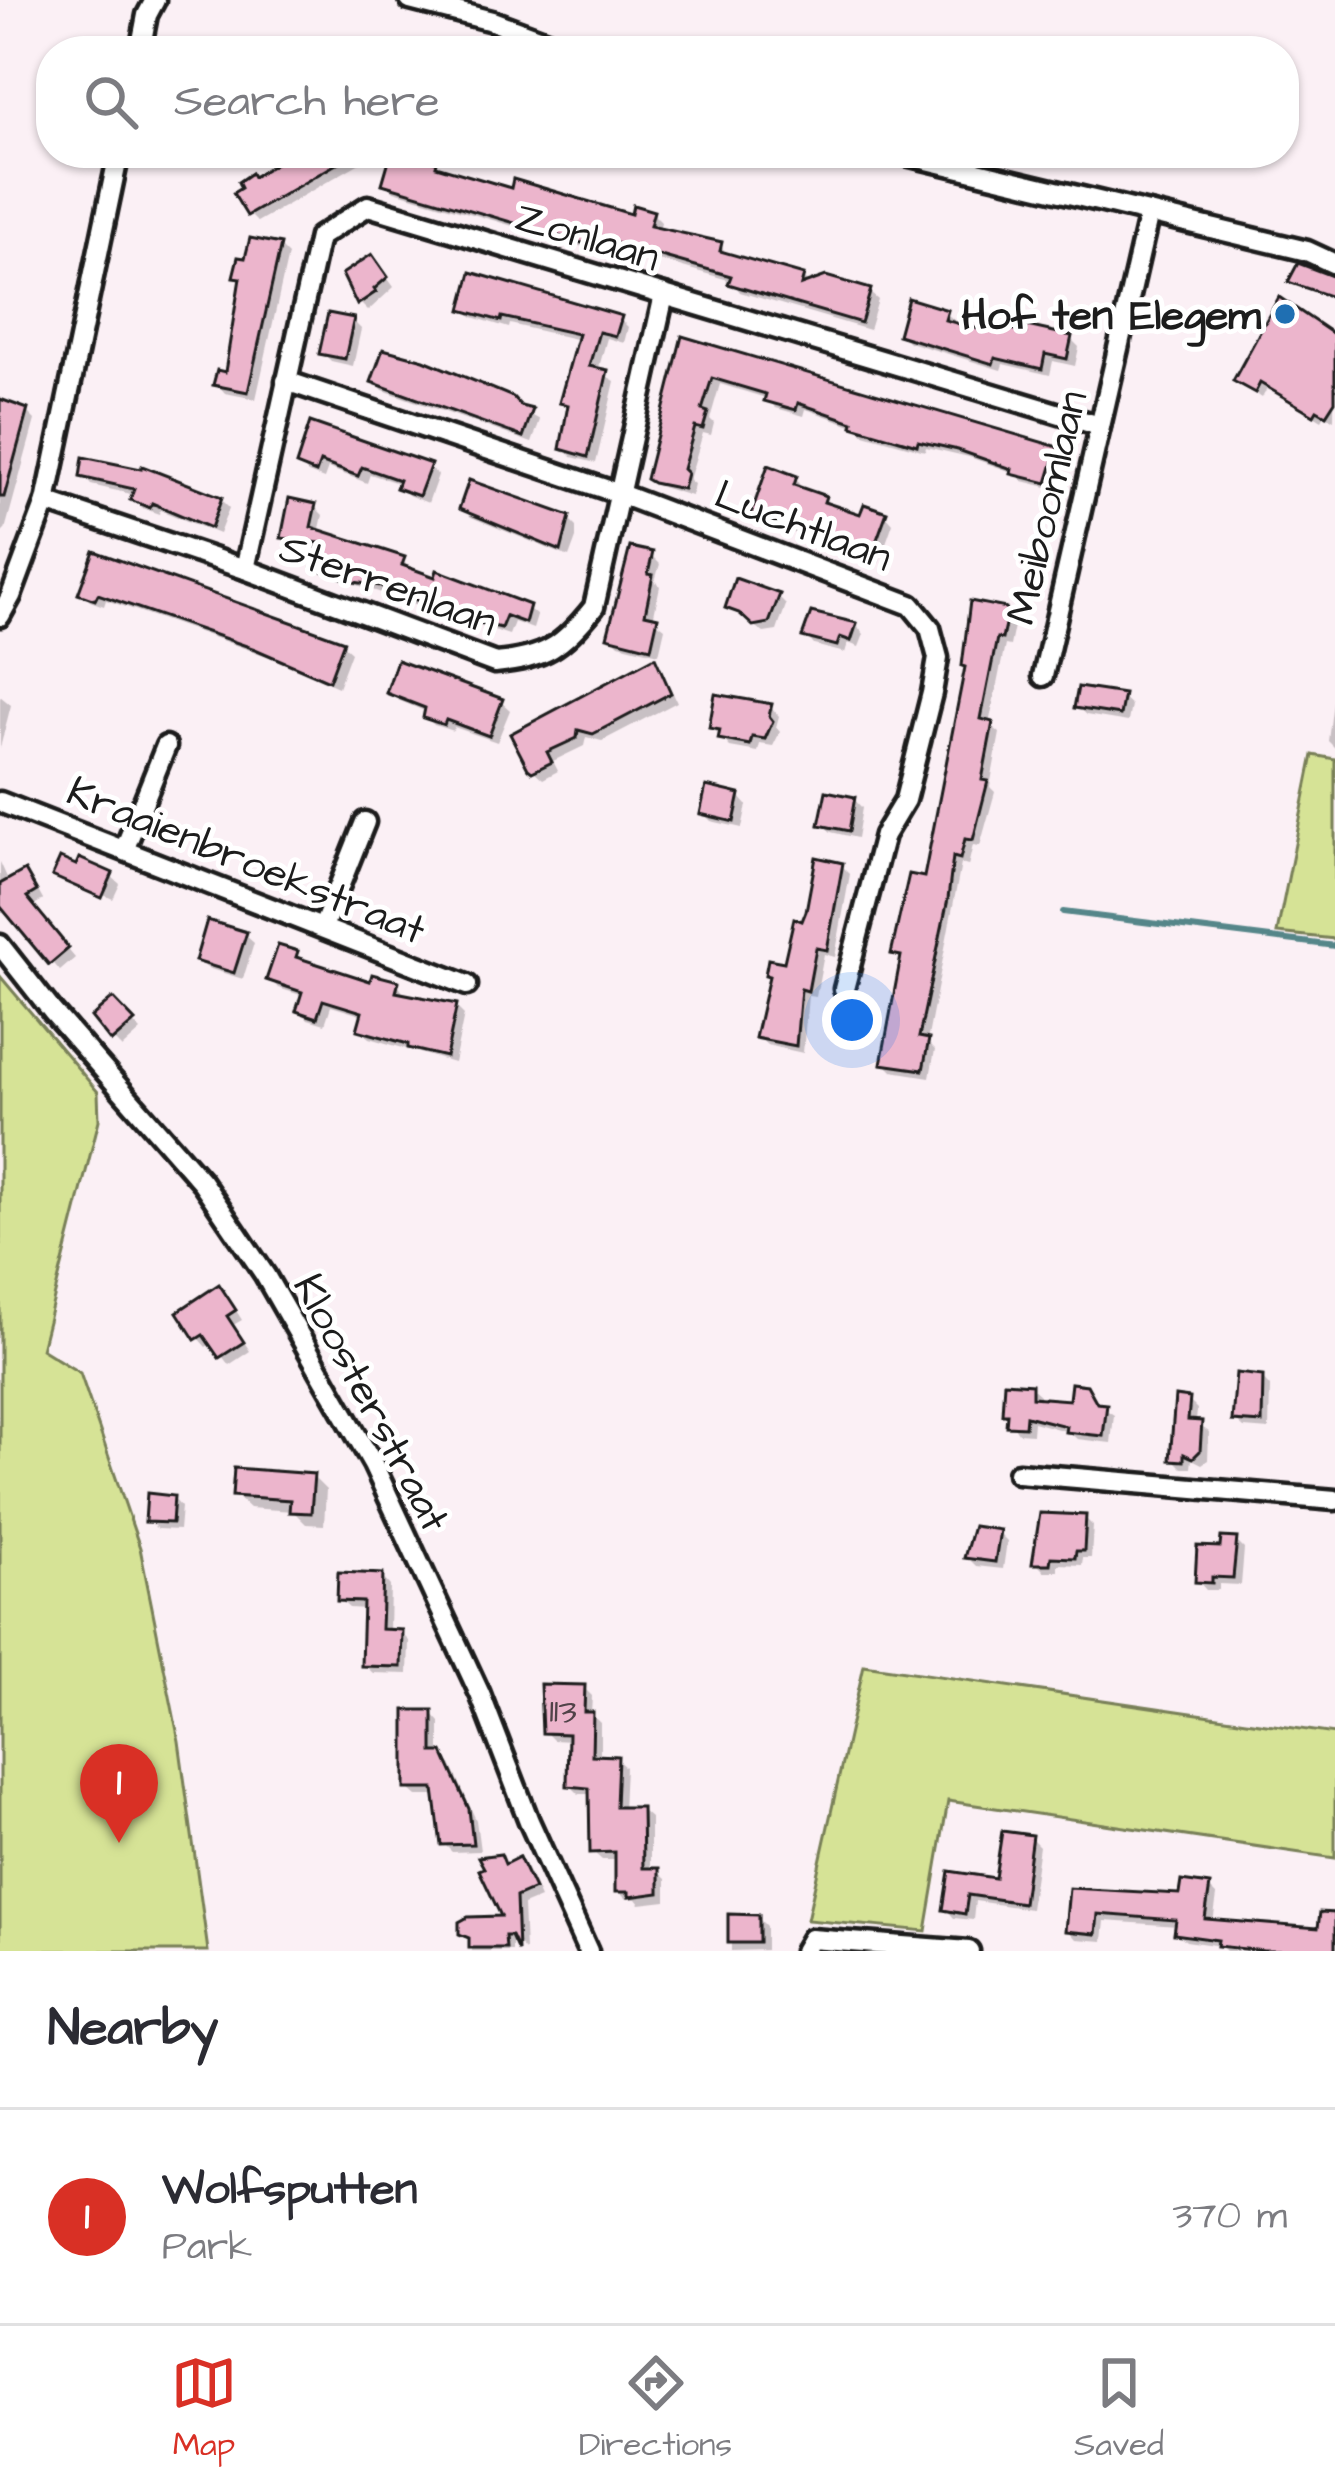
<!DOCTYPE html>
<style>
:root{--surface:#fff;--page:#f2f2f3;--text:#2b2b33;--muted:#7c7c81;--line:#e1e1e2;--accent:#d93025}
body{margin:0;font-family:"Architects Daughter",sans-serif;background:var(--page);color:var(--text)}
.you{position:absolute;left:852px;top:1020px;width:42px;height:42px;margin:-30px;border:9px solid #fff;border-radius:50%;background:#1a73e8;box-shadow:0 0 0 18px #1a73e833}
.badge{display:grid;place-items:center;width:78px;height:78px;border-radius:50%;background:var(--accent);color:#fff;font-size:39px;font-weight:700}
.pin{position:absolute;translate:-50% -99px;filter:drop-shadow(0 3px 6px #0008)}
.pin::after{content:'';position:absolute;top:63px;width:42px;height:36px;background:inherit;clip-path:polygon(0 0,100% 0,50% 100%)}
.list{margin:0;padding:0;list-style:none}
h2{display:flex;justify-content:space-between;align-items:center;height:156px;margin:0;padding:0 48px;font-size:51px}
h2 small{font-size:39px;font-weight:400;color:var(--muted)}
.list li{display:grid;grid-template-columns:78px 1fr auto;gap:36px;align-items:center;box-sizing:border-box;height:216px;padding:0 48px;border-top:3px solid var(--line)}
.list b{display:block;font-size:45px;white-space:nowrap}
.list p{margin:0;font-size:39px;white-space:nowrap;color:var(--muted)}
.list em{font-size:39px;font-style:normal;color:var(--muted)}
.icon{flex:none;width:66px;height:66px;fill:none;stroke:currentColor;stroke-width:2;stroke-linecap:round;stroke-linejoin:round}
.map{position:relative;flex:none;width:1335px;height:1951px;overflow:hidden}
.search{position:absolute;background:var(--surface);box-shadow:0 3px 9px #0004;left:36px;right:36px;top:36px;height:132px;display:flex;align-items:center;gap:30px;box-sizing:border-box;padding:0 42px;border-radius:48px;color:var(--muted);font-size:45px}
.sheet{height:372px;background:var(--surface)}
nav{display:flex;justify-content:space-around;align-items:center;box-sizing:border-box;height:168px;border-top:3px solid var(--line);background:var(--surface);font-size:33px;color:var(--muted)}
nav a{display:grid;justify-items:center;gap:6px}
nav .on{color:var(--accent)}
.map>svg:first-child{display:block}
.green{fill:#d6e396;stroke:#798059;stroke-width:3}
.shadow{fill:#0003}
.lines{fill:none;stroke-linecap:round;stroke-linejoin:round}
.stream{stroke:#558689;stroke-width:6}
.building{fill:#ecb5cc;stroke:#1c1c1c;stroke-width:3}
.street-casing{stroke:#1c1c1c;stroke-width:27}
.street{stroke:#fff;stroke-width:18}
.poi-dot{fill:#1f6fb2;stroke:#fff;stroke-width:4.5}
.labels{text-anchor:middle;stroke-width:10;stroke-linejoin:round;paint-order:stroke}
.number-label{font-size:36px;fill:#504248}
.street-label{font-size:42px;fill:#1c1c1c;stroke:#fff}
.poi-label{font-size:42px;font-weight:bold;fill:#1c1c1c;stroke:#fff;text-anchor:end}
</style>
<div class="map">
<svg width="1335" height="1951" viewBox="0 0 1335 1951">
<rect width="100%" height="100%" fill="#fbf0f5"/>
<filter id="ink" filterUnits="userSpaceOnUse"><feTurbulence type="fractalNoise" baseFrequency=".00833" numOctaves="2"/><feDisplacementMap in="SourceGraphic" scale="24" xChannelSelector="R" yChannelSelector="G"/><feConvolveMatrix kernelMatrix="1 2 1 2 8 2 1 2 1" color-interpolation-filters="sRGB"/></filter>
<g filter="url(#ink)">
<g class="green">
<polygon points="1313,755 1335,759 1335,939 1277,933"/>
<polygon points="0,976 98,1092 99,1120 41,1349 80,1373 140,1548 179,1741 208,1951 0,1951"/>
<polygon points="864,1665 1335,1734 1335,1858 948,1801 926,1931 807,1920"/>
</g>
<g class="shadow">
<polygon points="299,153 355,153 360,163 257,222 249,214 254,180"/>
<polygon points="394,153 513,191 633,218 653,214 661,222 659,231 721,245 728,257 803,278 810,285 869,292 878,300 869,330 740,292 732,281 616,248 614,256 394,191 385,183"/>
<polygon points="280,247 288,255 256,399 225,393 217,384 227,375 243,282 237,276"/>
<polygon points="372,257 394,287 368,311 360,303"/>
<polygon points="464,309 620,319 628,327 624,343 607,338 598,371 615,381 596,463 572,457 564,448 570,410 562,402 580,340 510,324 509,328 473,317"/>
<polygon points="946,313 955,321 954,325 984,334 1071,339 1079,347 1075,366 1053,361 1050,375 1003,364 1001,370 909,342 901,334"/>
<polygon points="353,321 361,329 353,366 331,361 323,353"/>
<polygon points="684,339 1057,449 1065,458 1055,489 1023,481 1015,473 969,457 926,447 925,451 864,434 857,427 806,409 804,416 776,408 766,398 720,384 710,419 714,423 711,435 703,433 689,480 694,484 691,496 658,486 649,478"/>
<polygon points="1335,339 1334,420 1325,415 1322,420 1268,387 1262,398 1236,380"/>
<polygon points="375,381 521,409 540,420 532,443 383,390"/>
<polygon points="0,404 27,412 35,420 5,530 0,535"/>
<polygon points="312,426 429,467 438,475 428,503 408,495 401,484 370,474 367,483 328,468 324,479 308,473 299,464"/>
<polygon points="83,476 221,500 229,508 219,534 160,510 159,514 142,508 134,499 135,495 91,485"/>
<polygon points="796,479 803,491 825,499 834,508 862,518 885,514 893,523 879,563 763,522 755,514"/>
<polygon points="315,507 323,515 319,533 403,560 410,571 528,608 537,616 533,629 514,622 509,635 324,574 315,566 321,549 292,545 284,537"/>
<polygon points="462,508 568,519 576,527 576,538 569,557 471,517"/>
<polygon points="96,555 342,644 351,652 338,687 267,656 106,600 104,606 90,601 82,593"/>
<polygon points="651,555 660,564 655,581 660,586 653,619 665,628 659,654 619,644 611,636"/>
<polygon points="778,597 786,605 777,631 764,633 728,607"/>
<polygon points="1005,611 1014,626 1010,646 1005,645 989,724 1000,733 990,787 995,792 980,846 973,845 968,866 961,864 927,1042 935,1050 930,1077 892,1071 884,1063 903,962 894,953 926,881 968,668"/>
<polygon points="856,625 864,634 859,647 848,643 845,653 814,645 806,636"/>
<polygon points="654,661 662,669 677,702 602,741 586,737 584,746 553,761 558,771 543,779 534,771 514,735"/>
<polygon points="390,692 501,702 510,710 497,742 454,727 453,731 434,725 426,717 427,712 398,700"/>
<polygon points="1334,693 1335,693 1335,748 1328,741"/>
<polygon points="0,696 11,705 0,748"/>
<polygon points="1122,697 1131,705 1128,722 1086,715 1077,707"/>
<polygon points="771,707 779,716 776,727 780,732 773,746 760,744 758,752 730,747 712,727"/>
<polygon points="739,796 747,805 742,828 711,821 703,813"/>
<polygon points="854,799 862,808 857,838 831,832 822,824"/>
<polygon points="0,862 9,882 25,874 33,882 43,900 32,906 75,958 60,971 0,898"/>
<polygon points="842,866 850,874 835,957 824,954 816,997 808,996 803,1053 767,1045 758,1037 787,965 804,924"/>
<polygon points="77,869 111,876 120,884 113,899 62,877 62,881 56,875"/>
<polygon points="245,935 254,943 243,979 207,968 198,960"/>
<polygon points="296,954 306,964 372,985 398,984 405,996 456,1007 464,1015 454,1063 369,1038 360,1030 364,1016 331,1006 325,1024 308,1019 300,1010 304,996 278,988 270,979"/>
<polygon points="113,1002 141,1031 122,1048 114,1040"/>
<polygon points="227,1296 242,1320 233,1325 250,1351 229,1365 212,1343 206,1347 198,1338 181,1313"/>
<polygon points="1262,1378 1270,1387 1269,1430 1244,1428 1235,1420"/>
<polygon points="1031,1387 1040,1395 1039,1401 1072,1403 1086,1388 1100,1406 1114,1415 1111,1443 1077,1439 1069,1432 1033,1422 1032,1434 1018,1433 1005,1413"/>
<polygon points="1189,1401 1197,1409 1196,1423 1209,1432 1208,1460 1202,1464 1192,1459 1191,1468 1182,1468 1173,1459"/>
<polygon points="313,1477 326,1490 324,1525 306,1524 293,1511 249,1508 235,1495"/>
<polygon points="173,1498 181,1507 179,1530 157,1529 148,1520"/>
<polygon points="1085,1518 1093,1526 1091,1558 1083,1558 1082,1565 1058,1564 1058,1571 1044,1571 1036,1563"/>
<polygon points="999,1533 1007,1541 1003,1569 976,1566 967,1557"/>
<polygon points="1236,1541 1244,1549 1241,1585 1219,1584 1219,1590 1206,1590 1198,1581 1222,1550"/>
<polygon points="382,1577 390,1586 389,1632 401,1633 409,1641 408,1674 373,1673 364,1665 366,1609 349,1608 340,1600"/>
<polygon points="584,1688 592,1696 591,1714 600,1723 600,1758 616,1759 625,1767 623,1810 641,1810 650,1818 650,1871 657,1871 666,1879 666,1901 640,1904 636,1899 626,1899 618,1891 618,1860 602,1860 593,1852 593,1794 579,1794 570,1785 571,1741 553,1740 545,1732"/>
<polygon points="432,1713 440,1722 440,1755 451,1764 476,1820 480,1851 452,1852 443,1843 438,1796 417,1796 408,1788"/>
<polygon points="1031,1838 1039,1846 1030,1909 975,1901 973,1920 954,1918 946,1909 951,1874 998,1882"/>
<polygon points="500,1857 508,1866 519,1861 527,1869 540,1898 523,1905 525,1951 518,1943 512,1943 512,1951 472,1951 472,1942 462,1933 506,1919"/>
<polygon points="1208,1887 1217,1896 1213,1923 1321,1931 1335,1916 1335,1951 1226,1951 1221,1946 1186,1941 1177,1933 1178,1926 1105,1921 1103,1941 1076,1939 1068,1930 1072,1891 1182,1897"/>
<polygon points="731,1917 758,1918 766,1926 766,1950 731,1951"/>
</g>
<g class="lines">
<polyline class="stream" points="1063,912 1335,946"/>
</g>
<g class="building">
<polygon points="293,153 355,153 247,216 233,193 241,188 238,182 251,173 253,177"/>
<polygon points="391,153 408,153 437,162 436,166 511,188 513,179 631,214 633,205 654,211 650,226 722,242 720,251 804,275 801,285 826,276 871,289 861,323 728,284 731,276 608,241 606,250 382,184"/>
<polygon points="250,238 281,244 248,392 213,385 217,370 225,372 240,278 233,277 238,257 245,258"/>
<polygon points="372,254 388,277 374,289 376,292 357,305 342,274"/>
<polygon points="1298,263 1335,277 1335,298 1288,282"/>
<polygon points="471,272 622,316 616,336 599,332 589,366 608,370 588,457 560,449 568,405 559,403 578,334 502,317 501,321 461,310"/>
<polygon points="1279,297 1335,335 1335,401 1326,415 1317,410 1314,415 1260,383 1255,393 1233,381"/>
<polygon points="908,298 948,310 945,320 982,330 984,321 1026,333 1027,326 1072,336 1067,359 1045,354 1042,369 995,358 993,364 898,335"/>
<polygon points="328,313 354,318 345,359 319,354"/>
<polygon points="682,336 1058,447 1047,483 1011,474 1012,469 958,450 918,441 917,445 852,426 853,422 798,403 796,410 764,401 766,394 712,378 702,410 708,412 703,429 695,427 683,469 687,473 683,489 653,483 646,479"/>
<polygon points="383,349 424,360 513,397 521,406 533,409 523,437 371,382"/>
<polygon points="0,399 28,409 4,497 0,497"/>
<polygon points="310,422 431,464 419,496 396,488 399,480 362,467 358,476 320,462 316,473 296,465"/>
<polygon points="83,457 141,469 142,466 222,497 211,528 152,503 150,508 130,500 134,489 80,477"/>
<polygon points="768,465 797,476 794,485 826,496 824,502 860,514 864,504 887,512 871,556 751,514"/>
<polygon points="469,480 570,516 561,551 459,509"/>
<polygon points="289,498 316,504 311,527 405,557 402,565 435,577 437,570 530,605 525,623 506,616 501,628 467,620 381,586 354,582 312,567 320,543 281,538"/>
<polygon points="630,547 653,552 648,574 653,575 645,614 658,617 651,648 607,637"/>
<polygon points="94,551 344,641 329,681 255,649 98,594 95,600 78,594"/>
<polygon points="735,578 780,594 769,623 753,626 739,613 725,608"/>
<polygon points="970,601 1006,608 1007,616 1002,639 997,638 981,719 993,722 982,780 988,781 973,840 965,839 960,859 953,857 948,899 919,1037 929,1039 923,1070 881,1064 901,956 891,954 909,874 924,877 965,667 962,666"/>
<polygon points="811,612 857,623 851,641 840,637 837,646 802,637"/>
<polygon points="655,657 671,693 593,734 578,730 577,738 547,752 552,762 532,772 528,769 510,734"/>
<polygon points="397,660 503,699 489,736 446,720 444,725 423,718 425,708 386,693"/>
<polygon points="1078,687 1124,694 1120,715 1074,708"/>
<polygon points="715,694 772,704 769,716 773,721 765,739 752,737 750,745 718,739 720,730 709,728"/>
<polygon points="706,786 740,794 734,822 700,814"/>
<polygon points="826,791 855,797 849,831 819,825"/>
<polygon points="816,857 843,863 827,950 816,948 808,991 801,989 796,1046 755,1038 769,976 765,975 768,959 784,962 794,918 802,921 806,911"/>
<polygon points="60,858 76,865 79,858 113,873 102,898 52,876"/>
<polygon points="25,870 37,891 27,897 69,948 49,965 0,906 0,884"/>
<polygon points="207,920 247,932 234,973 195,961"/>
<polygon points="278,945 298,951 296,957 370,981 372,974 399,981 396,992 457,1004 446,1057 408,1048 408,1044 357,1030 362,1012 323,1000 317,1018 296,1011 302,992 266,980"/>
<polygon points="113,998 135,1021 111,1042 91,1017"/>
<polygon points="219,1284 236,1310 227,1316 244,1342 219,1358 203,1335 195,1340 177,1312"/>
<polygon points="1236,1373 1263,1376 1262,1423 1232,1421"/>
<polygon points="1004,1382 1032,1384 1032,1397 1069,1400 1071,1383 1087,1385 1097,1403 1107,1404 1103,1436 1065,1432 1066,1426 1026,1416 1025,1427 1006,1426 1007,1414 1002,1414"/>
<polygon points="1175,1396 1190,1398 1188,1420 1202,1421 1200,1451 1193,1458 1184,1454 1184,1461 1170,1460"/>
<polygon points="234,1468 314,1474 311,1513 289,1512 290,1500 232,1496"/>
<polygon points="147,1493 174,1496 172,1523 145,1522"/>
<polygon points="1040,1513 1086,1515 1084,1551 1076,1551 1075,1558 1051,1557 1050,1564 1032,1564"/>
<polygon points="973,1526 1000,1530 995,1562 964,1558"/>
<polygon points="1221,1537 1237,1538 1233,1578 1212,1577 1212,1583 1195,1582 1197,1546 1220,1547"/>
<polygon points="338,1572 383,1574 381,1629 402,1630 401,1667 361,1666 363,1602 337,1601"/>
<polygon points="540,1684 585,1685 584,1712 593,1712 592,1755 618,1756 616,1807 642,1807 643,1868 659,1868 659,1893 629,1897 629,1892 615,1892 615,1852 590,1853 589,1788 567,1786 568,1734 542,1733"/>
<polygon points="405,1710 433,1710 433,1752 443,1752 469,1809 473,1844 441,1845 434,1789 405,1789"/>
<polygon points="1002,1831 1032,1835 1023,1903 968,1895 965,1914 943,1910 949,1871 995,1878"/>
<polygon points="501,1854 505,1864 519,1857 534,1889 516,1897 518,1951 511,1936 505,1936 506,1948 469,1948 469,1938 459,1934 459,1922 468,1917 501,1916 479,1870 484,1868 478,1857"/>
<polygon points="1181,1881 1210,1885 1205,1919 1318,1928 1320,1912 1335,1913 1335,1951 1264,1951 1217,1946 1218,1940 1174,1934 1176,1920 1098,1914 1096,1934 1065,1931 1069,1888 1179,1894"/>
<polygon points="728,1914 759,1915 759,1943 728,1943"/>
</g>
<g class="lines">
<defs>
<g id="street">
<polyline points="410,0 492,21 573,51"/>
<polyline points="140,51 147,15 155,0"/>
<polyline points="898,153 1307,251 1335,264"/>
<polyline points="286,381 620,494 911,605 930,628 938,658 932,693 905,800 884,835 844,989"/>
<path d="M46,502L245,569L495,663C545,659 563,646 594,607L664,295"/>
<polyline points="245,569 319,237 368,206 1100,426"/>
<polyline points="0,616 11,596 46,502 119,153"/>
<polyline points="1043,676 1149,213"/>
<polyline points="0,802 467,985"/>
<polyline points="125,848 166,746"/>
<polyline points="323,927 365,822"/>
<polyline points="0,945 52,1011 202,1182 265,1275 373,1464 480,1694 529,1821 588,1951"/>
<polyline points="1018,1473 1335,1500"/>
<polyline points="804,1951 811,1939 969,1951"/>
</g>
</defs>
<use href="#street" class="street-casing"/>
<use href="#street" class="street"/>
</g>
</g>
<circle class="poi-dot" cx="1285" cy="314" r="12"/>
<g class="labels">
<g class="number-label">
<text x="563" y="1722">113</text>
</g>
<g class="street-label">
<text transform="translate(588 235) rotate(17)" y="15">Zonlaan</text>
<text transform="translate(1045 507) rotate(-77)" y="15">Meiboomlaan</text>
<text transform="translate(804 524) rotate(21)" y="15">Luchtlaan</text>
<text transform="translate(389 583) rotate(20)" y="15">Sterrenlaan</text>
<text transform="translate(247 859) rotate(22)" y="15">Kraaienbroekstraat</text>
<text transform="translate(373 1402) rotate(62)" y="15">Kloosterstraat</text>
</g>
<g class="poi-label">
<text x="1261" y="329">Hof ten Elegem</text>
</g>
</g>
</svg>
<div class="you"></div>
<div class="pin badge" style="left:119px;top:1843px">1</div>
<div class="search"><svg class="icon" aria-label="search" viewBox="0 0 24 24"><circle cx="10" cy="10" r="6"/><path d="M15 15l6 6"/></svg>Search here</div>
</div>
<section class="sheet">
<h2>Nearby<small></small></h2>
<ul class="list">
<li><span class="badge">1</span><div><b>Wolfsputten</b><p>Park</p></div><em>370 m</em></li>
</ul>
</section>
<nav>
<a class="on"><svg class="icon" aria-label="map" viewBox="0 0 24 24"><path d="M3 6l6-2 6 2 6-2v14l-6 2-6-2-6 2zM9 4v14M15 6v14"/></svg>Map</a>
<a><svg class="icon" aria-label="directions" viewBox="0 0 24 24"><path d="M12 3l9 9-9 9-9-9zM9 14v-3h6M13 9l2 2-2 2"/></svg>Directions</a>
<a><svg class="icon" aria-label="saved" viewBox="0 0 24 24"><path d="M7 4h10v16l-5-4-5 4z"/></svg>Saved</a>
</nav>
